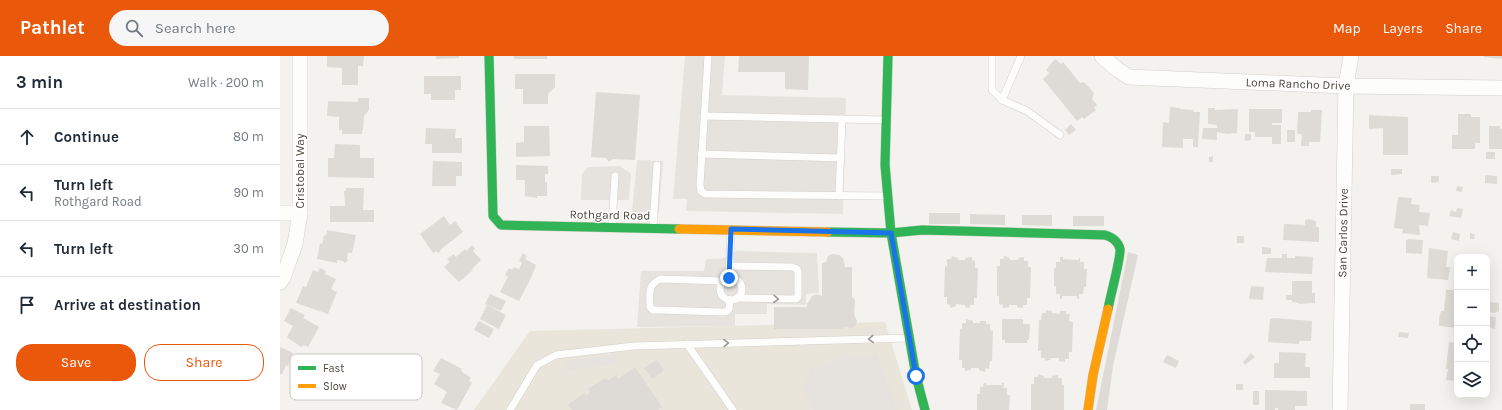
<!DOCTYPE html>
<meta charset="utf-8">
<style>
:root{--surface:#fff;--page:#f6f6f7;--text:#1f2937;--muted:#747a83;--line:#e0e1e3;--accent:#ea580c}
body{margin:0;font-family:Karla,sans-serif;background:var(--page);color:var(--text)}
.controls{position:absolute;right:12px;bottom:12px;display:grid;overflow:hidden;border-radius:8px;box-shadow:0 4px 16px #0002}
.controls button{width:36px;height:36px;display:grid;place-items:center;padding:0;border:0;border-bottom:1px solid var(--line);background:var(--surface);color:var(--text);font:20px sans-serif}
.stop{position:absolute;width:12px;height:12px;margin:-9px;border:3px solid #1a73e8;border-radius:50%;background:#fff}
.stop.end{background:#1a73e8;border-color:#fff;box-shadow:0 1px 4px #0008}
.list{margin:0;padding:0;list-style:none}
h2{display:flex;justify-content:space-between;align-items:center;height:52px;margin:0;padding:0 16px;font-size:17px}
h2 small{font-size:13px;font-weight:400;color:var(--muted)}
.list li{display:grid;grid-template-columns:26px 1fr auto;gap:12px;align-items:center;box-sizing:border-box;height:56px;padding:0 16px;border-top:1px solid var(--line)}
.list b{display:block;font-size:15px;white-space:nowrap}
.list p{margin:0;font-size:13px;white-space:nowrap;color:var(--muted)}
.list em{font-size:13px;font-style:normal;color:var(--muted)}
.actions{display:flex;gap:8px;padding:12px 16px}
.actions a{flex:1;padding:9px 0;border:1px solid var(--accent);border-radius:16px;text-align:center;font-size:14px;color:var(--accent)}
.actions .main{background:var(--accent);color:#fff}
.icon{flex:none;width:22px;height:22px;fill:none;stroke:currentColor;stroke-width:2;stroke-linecap:round;stroke-linejoin:round}
.map{position:relative;flex:none;width:1222px;height:354px;overflow:hidden}
header{display:flex;align-items:center;gap:24px;box-sizing:border-box;height:56px;padding:0 20px;background:var(--accent);color:#fff}
header strong{font-size:19px}
nav{display:flex;gap:22px;margin-inline-start:auto;font-size:14px}
.search{width:280px;height:36px;background:var(--page);display:flex;align-items:center;gap:10px;box-sizing:border-box;padding:0 14px;border-radius:22px;color:var(--muted);font-size:15px}
main{display:flex}
aside{flex:1;background:var(--surface)}
.map>svg:first-child{display:block}
.education{fill:#eae5da}
.parking{fill:#e6e3df}
.building{fill:#dedbd6}
.lines{fill:none;stroke-linecap:round;stroke-linejoin:round}
.lane-casing{stroke:#d2d0cb;stroke-width:8}
.street-casing{stroke:#d2d0cb;stroke-width:16}
.fast-casing{stroke:#d3cfc5;stroke-width:10}
.slow-casing{stroke:#d3cfc5;stroke-width:10}
.lane{stroke:#fdfdfc;stroke-width:7}
.street{stroke:#fdfdfc;stroke-width:15}
.fast{stroke:#30b455;stroke-width:9}
.slow{stroke:#ff9f0a;stroke-width:9}
.oneway{stroke:#9b9791}
.route{stroke:#1a73e8;stroke-width:5}
.labels{text-anchor:middle;stroke-width:3;stroke-linejoin:round;paint-order:stroke}
.street-label{font-size:12px;fill:#4b4439;stroke:#fff}
.key{fill:#fff;stroke:#c9c7c4;stroke-width:1}
.key-label{font-size:11px;fill:#4b4439}
</style>
<header>
<strong>Pathlet</strong>
<div class="search"><svg class="icon" aria-label="search" viewBox="0 0 24 24"><circle cx="10" cy="10" r="6"/><path d="M15 15l6 6"/></svg>Search here</div>
<nav><a>Map</a><a>Layers</a><a>Share</a></nav>
</header>
<main>
<aside>
<h2>3 min<small>Walk · 200 m</small></h2>
<ul class="list">
<li><svg class="icon" aria-label="ahead" viewBox="0 0 24 24"><path d="M12 20V5M6 11l6-6 6 6"/></svg><div><b>Continue</b></div><em>80 m</em></li>
<li><svg class="icon" aria-label="left" viewBox="0 0 24 24"><path d="M17 20v-9H6M10 6l-5 5 5 5"/></svg><div><b>Turn left</b><p>Rothgard Road</p></div><em>90 m</em></li>
<li><svg class="icon" aria-label="left" viewBox="0 0 24 24"><path d="M17 20v-9H6M10 6l-5 5 5 5"/></svg><div><b>Turn left</b></div><em>30 m</em></li>
<li><svg class="icon" aria-label="arrive" viewBox="0 0 24 24"><path d="M6 21V4h12l-3 4 3 4H6"/></svg><div><b>Arrive at destination</b></div></li>
</ul>
<div class="actions"><a class="main">Save</a><a>Share</a></div>
</aside>
<div class="map">
<svg width="1222" height="354" viewBox="0 0 1222 354">
<rect width="100%" height="100%" fill="#f4f2ee"/>
<polygon class="education" points="605,266 632,354 194,354 250,275"/>
<g class="parking">
<polygon points="405,0 445,0 442,39 566,42 563,158 406,155 407,143 393,143"/>
<polygon points="357,104 383,105 379,157 352,156"/>
<polygon points="340,110 351,118 349,144 301,144 302,118 308,111"/>
<polygon points="456,195 537,197 539,237 526,238 526,249 487,248 487,258 455,258 455,270 357,271 361,215 424,215 426,203 441,203"/>
<polygon points="336,298 337,308 287,315 285,305"/>
<polygon points="569,299 597,299 617,354 534,354 523,331 531,312"/>
</g>
<g class="building">
<polygon points="47,0 84,0 83,10 78,10 78,29 62,29 62,12 47,11"/>
<polygon points="156,0 179,0 179,2 156,3"/>
<rect x="234" y="0" width="33" height="3"/>
<polygon points="459,0 529,0 528,34 505,33 505,16 458,16"/>
<polygon points="1204,0 1222,0 1222,3 1204,1"/>
<polygon points="775,3 781,8 783,6 800,27 804,26 814,37 812,43 817,49 814,51 816,54 804,63 802,61 797,65 763,23 769,17 766,14"/>
<polygon points="235,18 275,18 275,31 268,38 268,48 243,48 243,33 235,33"/>
<polygon points="144,20 181,20 181,34 175,34 175,44 151,44 151,38 144,38"/>
<polygon points="316,36 360,39 355,104 333,103 329,106 326,102 311,101"/>
<polygon points="78,42 89,42 89,54 84,60 83,74 82,74 82,78 62,78 62,74 59,74 59,61 47,60 48,45 78,46"/>
<polygon points="890,51 900,52 900,53 914,54 913,56 920,56 918,91 913,91 913,83 903,83 903,92 882,91 883,66 889,67"/>
<polygon points="928,52 935,52 935,54 958,53 957,77 947,78 937,76 937,84 922,83 923,72 937,72 937,69 928,68"/>
<polygon points="969,53 1002,53 1002,67 992,67 992,69 1001,69 1001,88 992,88 992,81 975,81 975,76 969,76"/>
<polygon points="1031,54 1042,54 1040,86 1029,86 1029,90 1021,90 1022,80 1021,78 1017,78 1018,56 1031,56"/>
<polygon points="1178,58 1191,58 1191,61 1200,61 1200,87 1195,87 1195,93 1172,93 1172,79 1178,79"/>
<polygon points="1089,59 1128,61 1128,99 1103,99 1103,72 1089,73"/>
<polygon points="791,68 796,74 789,79 785,74"/>
<polygon points="244,70 269,70 270,100 236,101 236,87 244,86"/>
<polygon points="1209,70 1220,70 1220,73 1222,73 1222,93 1209,93"/>
<polygon points="146,72 176,73 175,82 182,82 182,97 152,97 152,88 145,88"/>
<rect x="1007" y="74" width="8" height="12"/>
<polygon points="965,78 971,78 971,84 965,85"/>
<polygon points="55,88 80,89 80,102 94,102 94,122 48,121 48,102 54,102"/>
<rect x="1206" y="96" width="9" height="7"/>
<polygon points="933,100 933,106 929,106 929,101"/>
<polygon points="153,105 182,106 182,120 176,120 176,130 152,130"/>
<polygon points="236,109 268,110 268,118 265,118 265,126 267,126 267,140 257,140 257,142 245,140 245,124 236,124"/>
<polygon points="1111,113 1122,113 1122,118 1111,119"/>
<polygon points="1205,119 1217,120 1217,128 1205,127"/>
<polygon points="1151,120 1159,120 1159,126 1151,127"/>
<polygon points="1177,130 1183,131 1182,136 1176,135"/>
<polygon points="66,132 84,132 83,154 94,154 94,166 50,166 50,150 65,150 64,135 66,135"/>
<polygon points="1118,141 1132,142 1131,148 1140,149 1139,156 1150,157 1148,170 1139,169 1140,179 1122,177 1123,173 1114,172"/>
<polygon points="1177,152 1183,153 1181,162 1169,160 1171,154 1176,156"/>
<rect x="649" y="157" width="31" height="11"/>
<polygon points="690,158 725,159 725,169 690,168"/>
<polygon points="742,159 772,159 772,170 742,169"/>
<polygon points="164,160 170,169 175,165 183,176 160,194 161,195 158,197 156,195 153,197 140,178"/>
<rect x="793" y="160" width="31" height="10"/>
<polygon points="1029,163 1036,165 1036,171 1039,171 1039,186 1003,184 1004,168 1025,169 1025,164"/>
<polygon points="47,174 76,179 72,197 68,197 67,203 68,204 65,207 63,205 57,204 57,207 37,203 40,187 42,188 44,179 46,180"/>
<polygon points="1173,176 1180,178 1179,185 1171,183"/>
<polygon points="1190,177 1195,178 1194,183 1190,183"/>
<rect x="957" y="180" width="7" height="7"/>
<polygon points="1128,183 1143,184 1142,198 1126,197 1126,184 1127,184"/>
<polygon points="192,189 195,193 193,195 201,204 192,213 193,214 179,226 164,211 170,206 167,203 174,198 176,201 185,193 186,195"/>
<polygon points="982,191 991,192 991,198 982,198"/>
<polygon points="1149,192 1168,195 1166,211 1170,211 1168,224 1147,222"/>
<polygon points="848,196 858,199 833,310 827,354 816,354"/>
<polygon points="243,197 247,200 245,203 256,209 252,220 239,245 220,236 228,221 225,219 229,212 232,214 234,211 239,213 242,207 239,205"/>
<polygon points="552,198 559,199 563,202 565,211 572,211 572,241 575,244 574,258 577,265 575,270 572,272 565,271 562,273 494,273 494,251 527,251 527,247 528,247 532,240 537,238 542,240 542,207 546,206 548,200"/>
<polygon points="1002,198 1007,198 1007,202 1015,202 1015,200 1033,201 1032,218 985,216 987,202 1002,202"/>
<polygon points="672,200 678,202 678,204 685,204 685,202 692,201 692,204 695,205 695,212 698,212 697,242 694,242 694,249 690,249 690,252 685,251 685,249 676,248 676,250 670,252 670,249 667,248 667,241 664,241 665,210 667,211 667,203 671,203"/>
<polygon points="724,200 730,202 730,204 738,204 738,202 744,201 744,205 748,205 748,211 751,211 750,242 747,242 747,249 743,249 743,252 737,251 737,249 729,249 729,251 723,252 723,249 719,248 719,240 717,240 717,210 720,210 720,203 724,203"/>
<polygon points="780,201 783,201 783,203 799,204 799,202 800,202 800,206 804,206 804,213 807,213 806,231 804,231 803,238 799,238 799,243 797,243 797,240 782,240 782,243 780,243 780,238 776,238 776,230 774,230 774,212 776,212 776,206 780,206"/>
<polygon points="40,212 46,215 45,218 56,223 51,233 57,236 48,258 16,247 23,230 26,231 33,214 38,216"/>
<polygon points="1012,225 1032,225 1032,237 1035,237 1035,247 1019,248 1019,247 1012,246 1012,244 1006,244 1006,239 1012,239"/>
<polygon points="971,230 984,231 983,244 969,243"/>
<polygon points="1166,234 1177,234 1177,272 1159,270 1159,262 1161,255 1164,255"/>
<polygon points="210,238 226,245 221,255 205,248"/>
<polygon points="1210,246 1219,247 1219,255 1215,257 1209,256"/>
<polygon points="207,249 226,259 219,273 200,263"/>
<polygon points="11,252 25,259 23,262 39,271 28,291 24,289 21,291 7,281 13,270 4,265"/>
<polygon points="766,254 772,255 772,257 780,258 780,255 786,255 786,258 790,258 789,265 793,266 792,296 789,296 789,303 785,303 785,306 779,305 779,302 771,302 770,304 765,305 765,302 761,302 761,295 758,295 759,264 761,264 762,257 766,257"/>
<polygon points="1208,260 1216,261 1215,273 1207,271"/>
<polygon points="994,262 1032,265 1031,285 1019,285 1019,288 988,286 990,263"/>
<polygon points="686,263 693,265 693,267 700,267 700,265 706,265 706,268 710,268 710,274 713,275 712,305 710,305 709,313 706,312 705,316 699,314 699,312 691,312 691,314 685,315 685,312 682,312 682,304 679,304 680,273 682,273 682,267 686,267"/>
<polygon points="722,263 743,263 743,268 750,268 749,284 747,284 747,287 725,287 725,284 722,284"/>
<polygon points="199,265 214,273 209,282 194,274"/>
<polygon points="1119,276 1129,277 1128,282 1118,281"/>
<polygon points="1169,286 1177,287 1177,325 1166,324 1168,313 1166,313"/>
<polygon points="0,291 13,297 8,310 6,309 2,318 0,318"/>
<polygon points="999,296 1026,297 1025,311 1030,311 1030,322 994,322 994,307 999,307"/>
<polygon points="971,297 975,301 965,309 963,306"/>
<polygon points="887,299 899,305 896,312 883,306"/>
<polygon points="161,302 182,313 181,315 191,322 189,325 192,327 177,354 161,347 167,336 154,328 160,318 153,315"/>
<polygon points="377,304 384,314 372,323 364,312"/>
<polygon points="355,311 382,351 378,354 292,354 288,349 304,337 306,340 310,337 308,333 325,322 328,325 336,319 338,323"/>
<polygon points="758,318 764,320 764,322 772,322 772,320 778,319 778,322 782,322 782,329 784,329 784,354 751,354 751,328 754,328 754,321 758,321"/>
<polygon points="704,327 706,327 706,329 722,329 722,327 724,327 723,332 727,332 727,339 730,339 729,354 697,354 697,338 700,338 700,331 703,331"/>
<rect x="956" y="328" width="7" height="6"/>
<polygon points="985,334 1027,335 1027,350 1015,350 1015,354 998,354 998,352 995,352 995,354 985,354"/>
<rect x="973" y="335" width="6" height="14"/>
<rect x="1130" y="348" width="15" height="6"/>
</g>
<g class="lines">
<defs>
<g id="lane">
<polyline points="428,0 420,129 421,135 425,138 607,140"/>
<polyline points="712,0 712,34 722,44 747,55 780,79"/>
<polyline points="722,44 741,0"/>
<polyline points="424,60 604,64"/>
<polyline points="421,98 561,102"/>
<polyline points="559,140 562,63"/>
<polyline points="332,169 335,120"/>
<polyline points="373,171 377,109"/>
<polyline points="450,210 512,211 517,213 518,215 518,241 516,243 457,242"/>
<polyline points="449,222 451,176"/>
<circle cx="451" cy="233" r="11"/>
<path d="M443,225L380,223C367,230 370,237 370,251L373,254H379L440,256H446L449,253L450,244"/>
<polyline points="407,288 453,354"/>
<polyline points="230,354 257,309 276,299 354,290 627,282"/>
</g>
<g id="street">
<polyline points="822,0 838,14 849,21 1066,30 1222,32"/>
<polyline points="0,157 20,157"/>
<polyline points="0,226 3,222 15,188 20,157 20,0"/>
<polyline points="1060,354 1066,30 1071,0"/>
</g>
<g id="fast">
<polyline points="209,0 213,160 221,169 399,173"/>
<polyline points="608,0 605,109 611,177 636,320 645,354"/>
<path d="M548,176L611,177L642,174L825,179C832,181 838,185 840,193C841,202 830,241 828,253"/>
</g>
<g id="slow">
<polyline points="399,173 548,176"/>
<polyline points="808,354 813,319 828,253"/>
</g>
</defs>
<use href="#lane" class="lane-casing"/>
<use href="#street" class="street-casing"/>
<use href="#fast" class="fast-casing"/>
<use href="#slow" class="slow-casing"/>
<use href="#lane" class="lane"/>
<use href="#street" class="street"/>
<use href="#fast" class="fast"/>
<use href="#slow" class="slow"/>
</g>
<defs><path id="oneway-chevron" d="M-2-3.5L2.5 0L-2 3.5" fill="none" stroke-width="1.6" stroke-linecap="round" stroke-linejoin="round"/></defs>
<g class="oneway">
<use href="#oneway-chevron" transform="translate(496 243) rotate(1)"/>
<use href="#oneway-chevron" transform="translate(591 283) rotate(178)"/>
<use href="#oneway-chevron" transform="translate(446 287) rotate(-2)"/>
</g>
<g class="lines">
<polyline class="route" points="449,222 451,173 611,177 636,320"/>
</g>
<g class="labels">
<g class="street-label">
<text transform="translate(1018 28) rotate(2)" y="4">Loma Rancho Drive</text>
<text transform="translate(20 115) rotate(-90)" y="4">Cristobal Way</text>
<text transform="translate(330 159) rotate(1)" y="4">Rothgard Road</text>
<text transform="translate(1063 177) rotate(-89)" y="4">San Carlos Drive</text>
</g>
</g>
<rect x="10" y="298" width="132" height="46" rx="6" class="key"/>
<rect x="18" y="310" width="18" height="4" fill="#30b455"/>
<rect x="18" y="328" width="18" height="4" fill="#ff9f0a"/>
<g class="key-label">
<text x="43" y="316">Fast</text>
<text x="43" y="334">Slow</text>
</g>
</svg>
<div class="controls">
<button>+</button>
<button>−</button>
<button><svg class="icon" aria-label="locate" viewBox="0 0 24 24"><circle cx="12" cy="12" r="6"/><path d="M12 2v4M12 18v4M2 12h4M18 12h4"/></svg></button>
<button><svg class="icon" aria-label="layers" viewBox="0 0 24 24"><path d="M12 4l9 5-9 5-9-5zM3 14l9 5 9-5"/></svg></button>
</div>
<div class="stop" style="left:636px;top:320px"></div>
<div class="stop end" style="left:449px;top:222px"></div>
</div>
</main>
